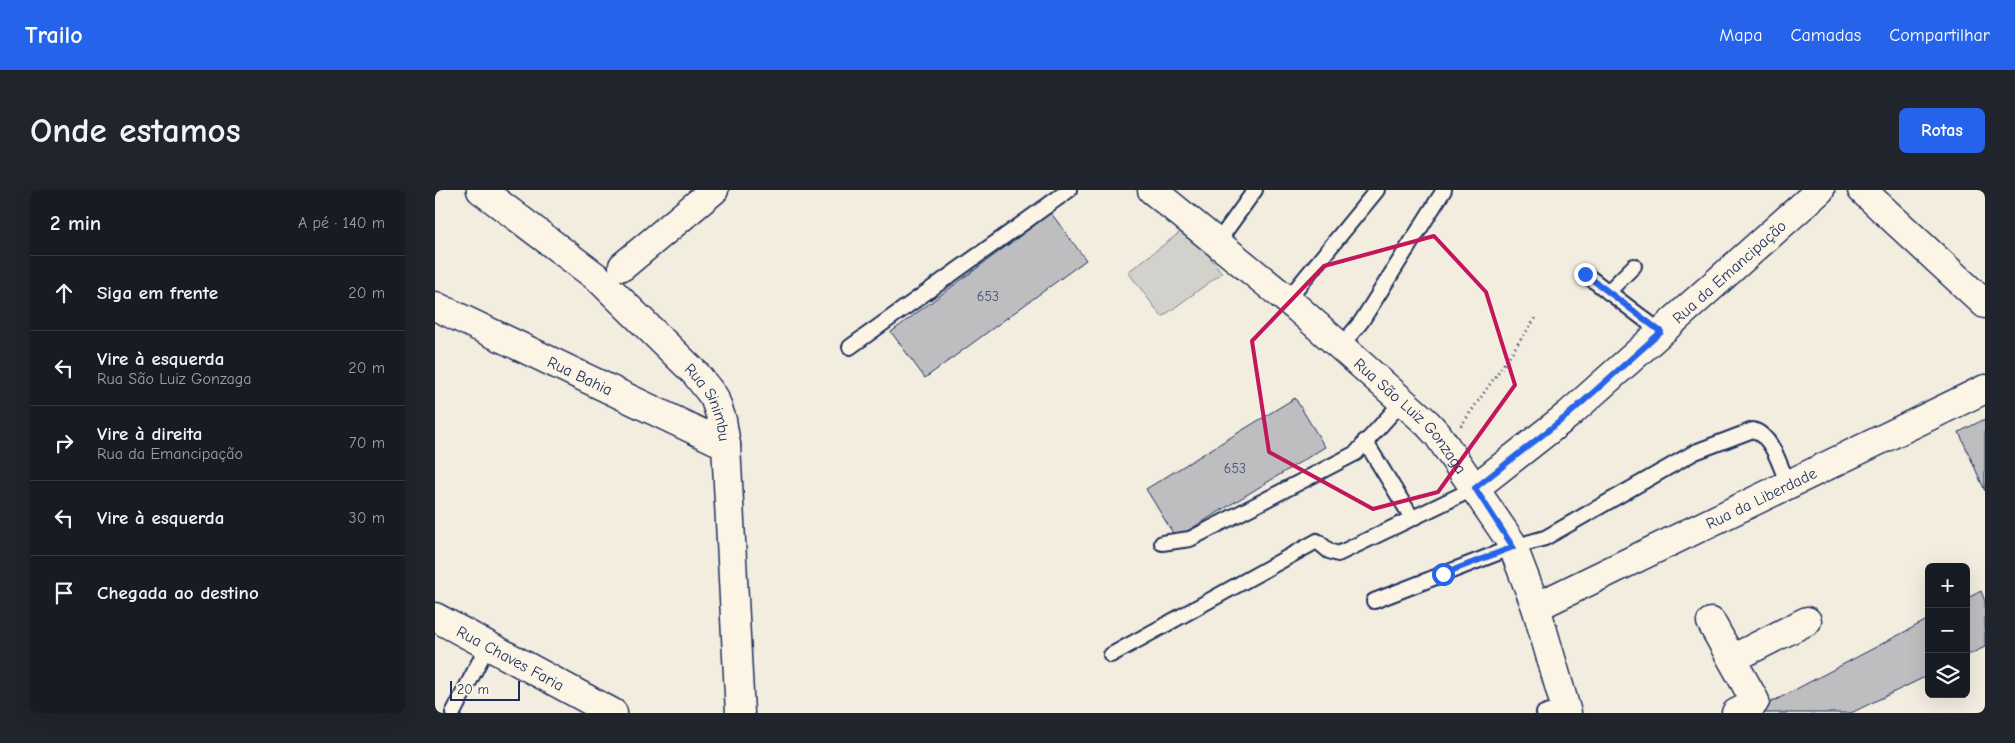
<!DOCTYPE html>
<html lang="pt">
<meta charset="utf-8">
<style>
:root{--surface:#171b24;--page:#20242c;--text:#f1f3f6;--muted:#9ea1a6;--line:#363941;--accent:#2563eb}
body{margin:0;font-family:"Comic Neue",sans-serif;background:var(--page);color:var(--text)}
.controls{position:absolute;right:15px;bottom:15px;display:grid;overflow:hidden;border-radius:8px;box-shadow:0 5px 20px #0002}
.controls button{width:45px;height:45px;display:grid;place-items:center;padding:0;border:0;border-bottom:1px solid var(--line);background:var(--surface);color:var(--text);font:25px sans-serif}
.scale{position:absolute;left:15px;bottom:12px;width:70px;box-sizing:border-box;padding-left:5px;border:2px solid #1b2f5e;border-top:0;font-size:14px;line-height:18px;white-space:nowrap;color:#1b2f5e;-webkit-text-stroke:4px #fcf5e5;paint-order:stroke}
.stop{position:absolute;width:15px;height:15px;margin:-11px;border:4px solid #2563eb;border-radius:50%;background:#fff}
.stop.end{background:#2563eb;border-color:#fff;box-shadow:0 1px 5px #0008}
.list{margin:0;padding:0;list-style:none}
h2{display:flex;justify-content:space-between;align-items:center;height:65px;margin:0;padding:0 20px;font-size:21px}
h2 small{font-size:16px;font-weight:400;color:var(--muted)}
.list li{display:grid;grid-template-columns:32px 1fr auto;gap:15px;align-items:center;box-sizing:border-box;height:75px;padding:0 20px;border-top:1px solid var(--line)}
.list b{display:block;font-size:19px;white-space:nowrap}
.list p{margin:0;font-size:16px;white-space:nowrap;color:var(--muted)}
.list em{font-size:16px;font-style:normal;color:var(--muted)}
.icon{flex:none;width:28px;height:28px;fill:none;stroke:currentColor;stroke-width:2;stroke-linecap:round;stroke-linejoin:round}
.map{position:relative;flex:none;width:1550px;height:523px;overflow:hidden;border-radius:8px}
header{display:flex;align-items:center;gap:30px;box-sizing:border-box;height:70px;padding:0 25px;background:var(--accent);color:#fff}
header strong{font-size:24px}
nav{display:flex;gap:28px;margin-inline-start:auto;font-size:18px}
.intro{display:flex;align-items:center;justify-content:space-between;box-sizing:border-box;height:120px;padding:0 30px}
h1{margin:0;font-size:35px}
.button{padding:12px 22px;border-radius:8px;background:var(--accent);color:#fff;font-size:18px;font-weight:700}
main{display:flex;gap:30px;padding:0 30px}
aside{flex:1;background:var(--surface);border-radius:8px;box-shadow:0 5px 20px #0002}
.map>svg:first-child{display:block}
.green{fill:#d3d1cc;stroke:#778095}
.building{fill:#bebec0;stroke:#1b2f5e}
.lines{fill:none;stroke-linecap:round;stroke-linejoin:round}
.lane-casing{stroke:#1b2f5e;stroke-width:18}
.street-casing{stroke:#1b2f5e;stroke-width:31}
.secondary-casing{stroke:#1b2f5e;stroke-width:31}
.primary-casing{stroke:#1b2f5e;stroke-width:31}
.path{stroke:#1b2f5e;stroke-width:3;stroke-dasharray:1 4;stroke-linecap:butt}
.lane{stroke:#fcf5e5;stroke-width:14}
.street{stroke:#fcf5e5;stroke-width:28}
.secondary{stroke:#fcf5e5;stroke-width:28}
.primary{stroke:#fcf5e5;stroke-width:28}
.route{stroke:#2563eb;stroke-width:6}
.marked{fill:none;stroke:#c2185b;stroke-width:4;stroke-linejoin:round}
.labels{text-anchor:middle;stroke-width:4;stroke-linejoin:round;paint-order:stroke}
.number-label{font-size:14px;fill:#445376}
.street-label{font-size:16px;fill:#1b2f5e;stroke:#fcf5e5}
</style>
<header>
<strong>Trailo</strong>
<nav><a>Mapa</a><a>Camadas</a><a>Compartilhar</a></nav>
</header>
<div class="intro"><h1>Onde estamos</h1><a class="button">Rotas</a></div>
<main>
<aside>
<h2>2 min<small>A pé · 140 m</small></h2>
<ul class="list">
<li><svg class="icon" aria-label="ahead" viewBox="0 0 24 24"><path d="M12 20V5M6 11l6-6 6 6"/></svg><div><b>Siga em frente</b></div><em>20 m</em></li>
<li><svg class="icon" aria-label="left" viewBox="0 0 24 24"><path d="M17 20v-9H6M10 6l-5 5 5 5"/></svg><div><b>Vire à esquerda</b><p>Rua São Luiz Gonzaga</p></div><em>20 m</em></li>
<li><svg class="icon" aria-label="right" viewBox="0 0 24 24"><path d="M7 20v-9h11M14 6l5 5-5 5"/></svg><div><b>Vire à direita</b><p>Rua da Emancipação</p></div><em>70 m</em></li>
<li><svg class="icon" aria-label="left" viewBox="0 0 24 24"><path d="M17 20v-9H6M10 6l-5 5 5 5"/></svg><div><b>Vire à esquerda</b></div><em>30 m</em></li>
<li><svg class="icon" aria-label="arrive" viewBox="0 0 24 24"><path d="M6 21V4h12l-3 4 3 4H6"/></svg><div><b>Chegada ao destino</b></div></li>
</ul>
</aside>
<div class="map">
<svg width="1550" height="523" viewBox="0 0 1550 523">
<rect width="100%" height="100%" fill="#f3ede0"/>
<filter id="ink" filterUnits="userSpaceOnUse"><feTurbulence type="fractalNoise" baseFrequency=".02" numOctaves="2"/><feDisplacementMap in="SourceGraphic" scale="10" xChannelSelector="R" yChannelSelector="G"/><feConvolveMatrix kernelMatrix="1 2 1 2 8 2 1 2 1" color-interpolation-filters="sRGB"/></filter>
<g filter="url(#ink)">
<polygon class="green" points="752,37 787,83 727,127 693,82"/>
<g class="building">
<polygon points="616,23 651,70 490,188 456,142"/>
<polygon points="860,208 890,257 741,348 711,299"/>
<polygon points="1550,229 1550,301 1524,242"/>
<polygon points="1546,401 1550,411 1550,457 1531,466 1531,409"/>
<polygon points="1494,429 1494,485 1416,523 1316,523"/>
</g>
<g class="lines">
<defs>
<g id="lane">
<polyline points="782,53 820,0"/>
<polyline points="1150,84 1226,142"/>
<polyline points="1173,102 1199,76"/>
<polyline points="852,110 942,0"/>
<polyline points="906,156 926,132 1009,0"/>
<polyline points="415,157 634,0"/>
<polyline points="930,251 977,328"/>
<polyline points="727,353 755,349 921,263 967,212"/>
<path d="M939,411L1078,357L1110,348L1260,262L1318,240C1337,245 1346,278 1353,295"/>
<polyline points="676,465 882,351 894,361 903,364 1040,298"/>
<polyline points="18,523 53,455"/>
<polyline points="1109,523 1130,516"/>
</g>
<g id="street">
<path id="s1" d="M46,0L164,89L261,184L279,207L287,230L291,255L305,523"/>
<polyline points="1427,0 1550,114"/>
<polyline points="188,76 279,0"/>
<path id="s2" d="M0,116L291,255"/>
<path id="s3" d="M1101,417L1550,199"/>
<path id="s4" d="M0,427L178,523"/>
<polyline points="1276,432 1320,511 1317,515 1301,523"/>
<polyline points="1297,469 1372,431"/>
</g>
<g id="secondary">
<path id="s5" d="M1040,298L1133,225L1385,0"/>
</g>
<g id="primary">
<path id="s6" d="M717,0L861,117L992,233L1003,245L1076,352L1101,417L1132,523"/>
</g>
</defs>
<use href="#lane" class="lane-casing"/>
<use href="#street" class="street-casing"/>
<use href="#secondary" class="secondary-casing"/>
<use href="#primary" class="primary-casing"/>
<polyline class="path" points="1026,236 1102,126"/>
<use href="#lane" class="lane"/>
<use href="#street" class="street"/>
<use href="#secondary" class="secondary"/>
<use href="#primary" class="primary"/>
</g>
</g>
<g class="lines" filter="url(#ink)">
<polyline class="route" points="1008,384 1078,357 1040,298 1133,225 1226,142 1150,84"/>
</g>
<path class="marked" d="M999,46L1051,102L1080,195L1003,302L938,319L834,262L817,151L889,76Z"/>
<g class="labels">
<g class="number-label">
<text x="553" y="111">653</text>
<text x="800" y="283">653</text>
</g>
<g class="street-label">
<text dy="6" stroke="none"><textPath href="#s5" startOffset="334">Rua da Emancipação</textPath></text>
<text dy="6" stroke="none"><textPath href="#s2" startOffset="161">Rua Bahia</textPath></text>
<text dy="6" stroke="none"><textPath href="#s1" startOffset="315">Rua Sinimbu</textPath></text>
<text dy="6" stroke="none"><textPath href="#s6" startOffset="344">Rua São Luiz Gonzaga</textPath></text>
<text dy="6" stroke="none"><textPath href="#s3" startOffset="250">Rua da Liberdade</textPath></text>
<text dy="6" stroke="none"><textPath href="#s4" startOffset="86">Rua Chaves Faria</textPath></text>
</g>
</g>
</svg>
<div class="controls">
<button>+</button>
<button>−</button>
<button><svg class="icon" aria-label="layers" viewBox="0 0 24 24"><path d="M12 4l9 5-9 5-9-5zM3 14l9 5 9-5"/></svg></button>
</div>
<div class="scale">20 m</div>
<div class="stop" style="left:1008px;top:384px"></div>
<div class="stop end" style="left:1150px;top:84px"></div>
</div>
</main>
